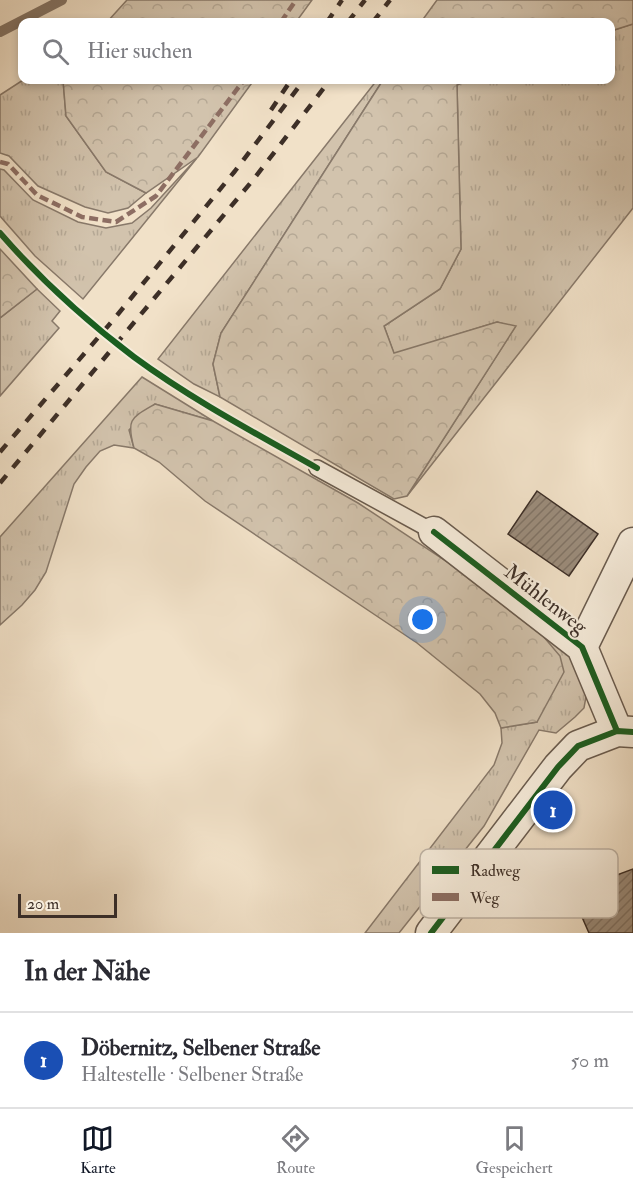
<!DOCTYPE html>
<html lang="de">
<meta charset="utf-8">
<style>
:root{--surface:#fff;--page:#f7f7f7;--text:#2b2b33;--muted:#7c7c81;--line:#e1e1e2;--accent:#111827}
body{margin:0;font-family:"IM FELL Double Pica",serif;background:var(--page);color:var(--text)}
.scale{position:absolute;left:18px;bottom:15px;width:99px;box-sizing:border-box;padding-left:6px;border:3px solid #3d2f27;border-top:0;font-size:16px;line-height:21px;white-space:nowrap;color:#3d2f27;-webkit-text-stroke:4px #f6ecdb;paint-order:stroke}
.you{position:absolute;left:423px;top:620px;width:21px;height:21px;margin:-15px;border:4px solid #fff;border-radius:50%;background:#1a73e8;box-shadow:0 0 0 9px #1a73e833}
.badge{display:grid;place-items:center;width:39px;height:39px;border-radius:50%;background:var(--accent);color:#fff;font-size:20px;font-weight:700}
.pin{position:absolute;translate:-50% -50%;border:3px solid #fff;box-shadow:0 2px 6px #0006}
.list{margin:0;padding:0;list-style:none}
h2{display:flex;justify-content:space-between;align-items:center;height:78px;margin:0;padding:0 24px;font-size:26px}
h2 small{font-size:20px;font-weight:400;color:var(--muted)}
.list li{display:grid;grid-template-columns:39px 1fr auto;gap:18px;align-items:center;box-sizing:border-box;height:96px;padding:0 24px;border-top:2px solid var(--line)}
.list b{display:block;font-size:22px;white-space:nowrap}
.list p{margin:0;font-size:20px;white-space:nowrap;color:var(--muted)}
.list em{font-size:20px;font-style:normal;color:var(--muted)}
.icon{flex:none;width:33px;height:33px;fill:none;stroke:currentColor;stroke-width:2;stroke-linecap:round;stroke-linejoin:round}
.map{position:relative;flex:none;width:633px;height:933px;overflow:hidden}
.search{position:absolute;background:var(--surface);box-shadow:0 3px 9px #0003;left:18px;right:18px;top:18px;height:66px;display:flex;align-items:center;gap:15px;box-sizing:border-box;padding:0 21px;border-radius:12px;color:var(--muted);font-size:22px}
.sheet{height:174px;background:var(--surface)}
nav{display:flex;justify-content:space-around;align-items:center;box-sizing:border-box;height:84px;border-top:2px solid var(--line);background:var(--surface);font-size:16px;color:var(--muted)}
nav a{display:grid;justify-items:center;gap:3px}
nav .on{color:var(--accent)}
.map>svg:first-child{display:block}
.grass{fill:url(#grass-tufts);stroke:#88796a;stroke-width:1.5}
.forest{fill:url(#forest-crowns);stroke:#88796a;stroke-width:1.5}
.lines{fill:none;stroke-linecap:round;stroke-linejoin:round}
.stream{stroke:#847567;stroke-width:10}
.building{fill:url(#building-hatch);stroke:#3d2f27;stroke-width:1.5}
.lane-casing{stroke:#6a5c4f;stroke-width:18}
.street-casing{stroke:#6a5c4f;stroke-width:33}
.lane{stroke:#f6ecdb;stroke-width:15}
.street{stroke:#f6ecdb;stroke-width:30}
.rail{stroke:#3d2f27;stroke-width:4.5;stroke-dasharray:10 10;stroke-linecap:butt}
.quiet{stroke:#8d6e63;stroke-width:4.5;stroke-dasharray:9 4.5;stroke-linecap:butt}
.cycleway-casing{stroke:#f6ecdb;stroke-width:10}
.cycleway{stroke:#1b5e20;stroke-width:6}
.labels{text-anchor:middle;stroke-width:4.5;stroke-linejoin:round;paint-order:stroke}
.street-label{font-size:21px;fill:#3d2f27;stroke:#f6ecdb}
.key{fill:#f6ecdb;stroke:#beb3a5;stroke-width:1.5}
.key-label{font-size:16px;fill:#3d2f27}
</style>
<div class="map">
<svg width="633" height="933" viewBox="0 0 633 933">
<defs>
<pattern id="grass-tufts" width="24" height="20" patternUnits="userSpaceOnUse" patternTransform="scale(1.5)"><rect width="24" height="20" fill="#d2c3ad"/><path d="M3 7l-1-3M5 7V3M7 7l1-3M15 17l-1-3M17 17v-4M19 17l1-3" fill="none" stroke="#b5a895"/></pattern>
<pattern id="forest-crowns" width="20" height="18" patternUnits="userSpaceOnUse" patternTransform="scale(1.5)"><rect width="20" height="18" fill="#d2c3ad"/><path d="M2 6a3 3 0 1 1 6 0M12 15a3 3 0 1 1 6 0" fill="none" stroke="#b5a895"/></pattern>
<pattern id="building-hatch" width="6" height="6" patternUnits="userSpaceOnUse" patternTransform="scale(1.5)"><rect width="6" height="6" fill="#9b8c7b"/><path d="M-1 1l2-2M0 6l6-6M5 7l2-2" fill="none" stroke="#807365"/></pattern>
</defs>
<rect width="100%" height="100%" fill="#f1e1c8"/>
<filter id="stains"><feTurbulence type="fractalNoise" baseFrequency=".00333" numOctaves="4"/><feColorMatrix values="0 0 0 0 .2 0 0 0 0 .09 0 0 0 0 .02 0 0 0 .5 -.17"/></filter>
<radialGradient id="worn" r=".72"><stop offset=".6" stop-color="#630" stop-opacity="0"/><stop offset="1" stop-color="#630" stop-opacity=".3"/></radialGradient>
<g class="grass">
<polygon points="633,24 633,208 407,496 515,327 497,322 394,354 384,326 440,289 461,249 457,85 467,80 610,80 611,31"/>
<polygon points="23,80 63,80 66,116 106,172 146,193 128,208 108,213 85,207 38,186 9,156 0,153 0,95"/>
<polygon points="377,80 383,80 221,333 213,364 220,397 194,384 158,359"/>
<polygon points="197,158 83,299 35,256 0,216 0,169 4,170 33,200 78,222 106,228 132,223 151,208"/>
<polygon points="37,289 60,311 52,321 59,328 0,396 0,318"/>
<polygon points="142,377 213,421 155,404 129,430 134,448 114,445 100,451 86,467 74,484 46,572 35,590 22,605 0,625 0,537"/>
<polygon points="446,561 561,645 577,661 587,691 584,708 575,717 556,733 539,730 484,826 399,933 365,933 494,765 502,743 501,728 537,722 543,636"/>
</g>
<g class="forest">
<polygon points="127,0 312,0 296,22 107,22"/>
<polygon points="437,0 633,0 633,24 611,31 610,22 421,22"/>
<polygon points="63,80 254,80 198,157 146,193 106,172 66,116"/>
<polygon points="383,80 467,80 457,85 461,249 440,289 384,326 394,353 497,322 516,326 407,496 394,499 220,397 213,364 221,333"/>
<polygon points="0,249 37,289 0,318"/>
<path d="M155,404L213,421L358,503L446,561L543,636L560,656L564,672L537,722L501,728L495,713L480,694L417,643L205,501L159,462L134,448C126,419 131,418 155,404Z"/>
</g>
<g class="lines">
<polyline class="stream" points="0,32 62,0"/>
</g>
<g class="building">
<polygon points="537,491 598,534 569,576 508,534"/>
<polygon points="633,869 633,933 589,933 571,892"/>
</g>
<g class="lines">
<defs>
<polyline id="lane" points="317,468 434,532"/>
<g id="street">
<polyline points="434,532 582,647 617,731"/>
<polyline points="582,647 633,543"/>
<polyline points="431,933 558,767 578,746 617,731 633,732"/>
</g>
</defs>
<use href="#lane" class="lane-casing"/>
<use href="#street" class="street-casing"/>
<use href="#lane" class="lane"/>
<use href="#street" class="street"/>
<g class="rail">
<polyline points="327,22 342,0"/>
<polyline points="348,22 365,0"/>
<polyline points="373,22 390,0"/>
<polyline points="271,110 291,80"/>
<polyline points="0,452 114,319 235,171 304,80"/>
<polyline points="0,483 253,180 330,80"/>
</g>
<g class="quiet">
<polyline points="281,22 296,0"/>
<polyline points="0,162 8,164 37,195 82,217 116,222 156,196 244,80"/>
</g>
<defs>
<g id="cycleway">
<path d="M0,233C40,279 85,320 134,357C191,399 255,433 317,468"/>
<polyline points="434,532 582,647 617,731"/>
<polyline points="431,933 558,767 578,746 617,731 633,732"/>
</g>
</defs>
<use href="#cycleway" class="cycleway-casing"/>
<use href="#cycleway" class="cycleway"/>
</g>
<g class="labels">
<g class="street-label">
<text transform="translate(546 599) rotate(38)" y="7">Mühlenweg</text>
</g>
</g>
<rect x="420" y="849" width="198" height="69" rx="9" class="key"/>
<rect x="432" y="866" width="27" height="8" fill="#1b5e20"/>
<rect x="432" y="893" width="27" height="8" fill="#8d6e63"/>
<g class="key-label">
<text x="470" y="876">Radweg</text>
<text x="470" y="903">Weg</text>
</g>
<rect width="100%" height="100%" filter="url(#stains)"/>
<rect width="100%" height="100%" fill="url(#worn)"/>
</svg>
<div class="scale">20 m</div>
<div class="you"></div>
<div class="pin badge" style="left:553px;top:810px;background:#1a4fb4">1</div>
<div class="search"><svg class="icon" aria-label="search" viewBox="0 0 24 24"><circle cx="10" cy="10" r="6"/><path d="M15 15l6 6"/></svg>Hier suchen</div>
</div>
<section class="sheet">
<h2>In der Nähe<small></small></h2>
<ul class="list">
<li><span class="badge" style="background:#1a4fb4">1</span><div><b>Döbernitz, Selbener Straße</b><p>Haltestelle · Selbener Straße</p></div><em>50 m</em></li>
</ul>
</section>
<nav>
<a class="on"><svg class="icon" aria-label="map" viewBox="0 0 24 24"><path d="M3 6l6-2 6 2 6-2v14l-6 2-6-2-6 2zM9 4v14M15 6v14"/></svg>Karte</a>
<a><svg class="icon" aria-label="directions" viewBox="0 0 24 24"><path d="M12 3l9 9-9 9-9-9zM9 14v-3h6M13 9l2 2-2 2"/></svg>Route</a>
<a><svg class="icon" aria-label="saved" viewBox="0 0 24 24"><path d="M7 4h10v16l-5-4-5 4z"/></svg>Gespeichert</a>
</nav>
